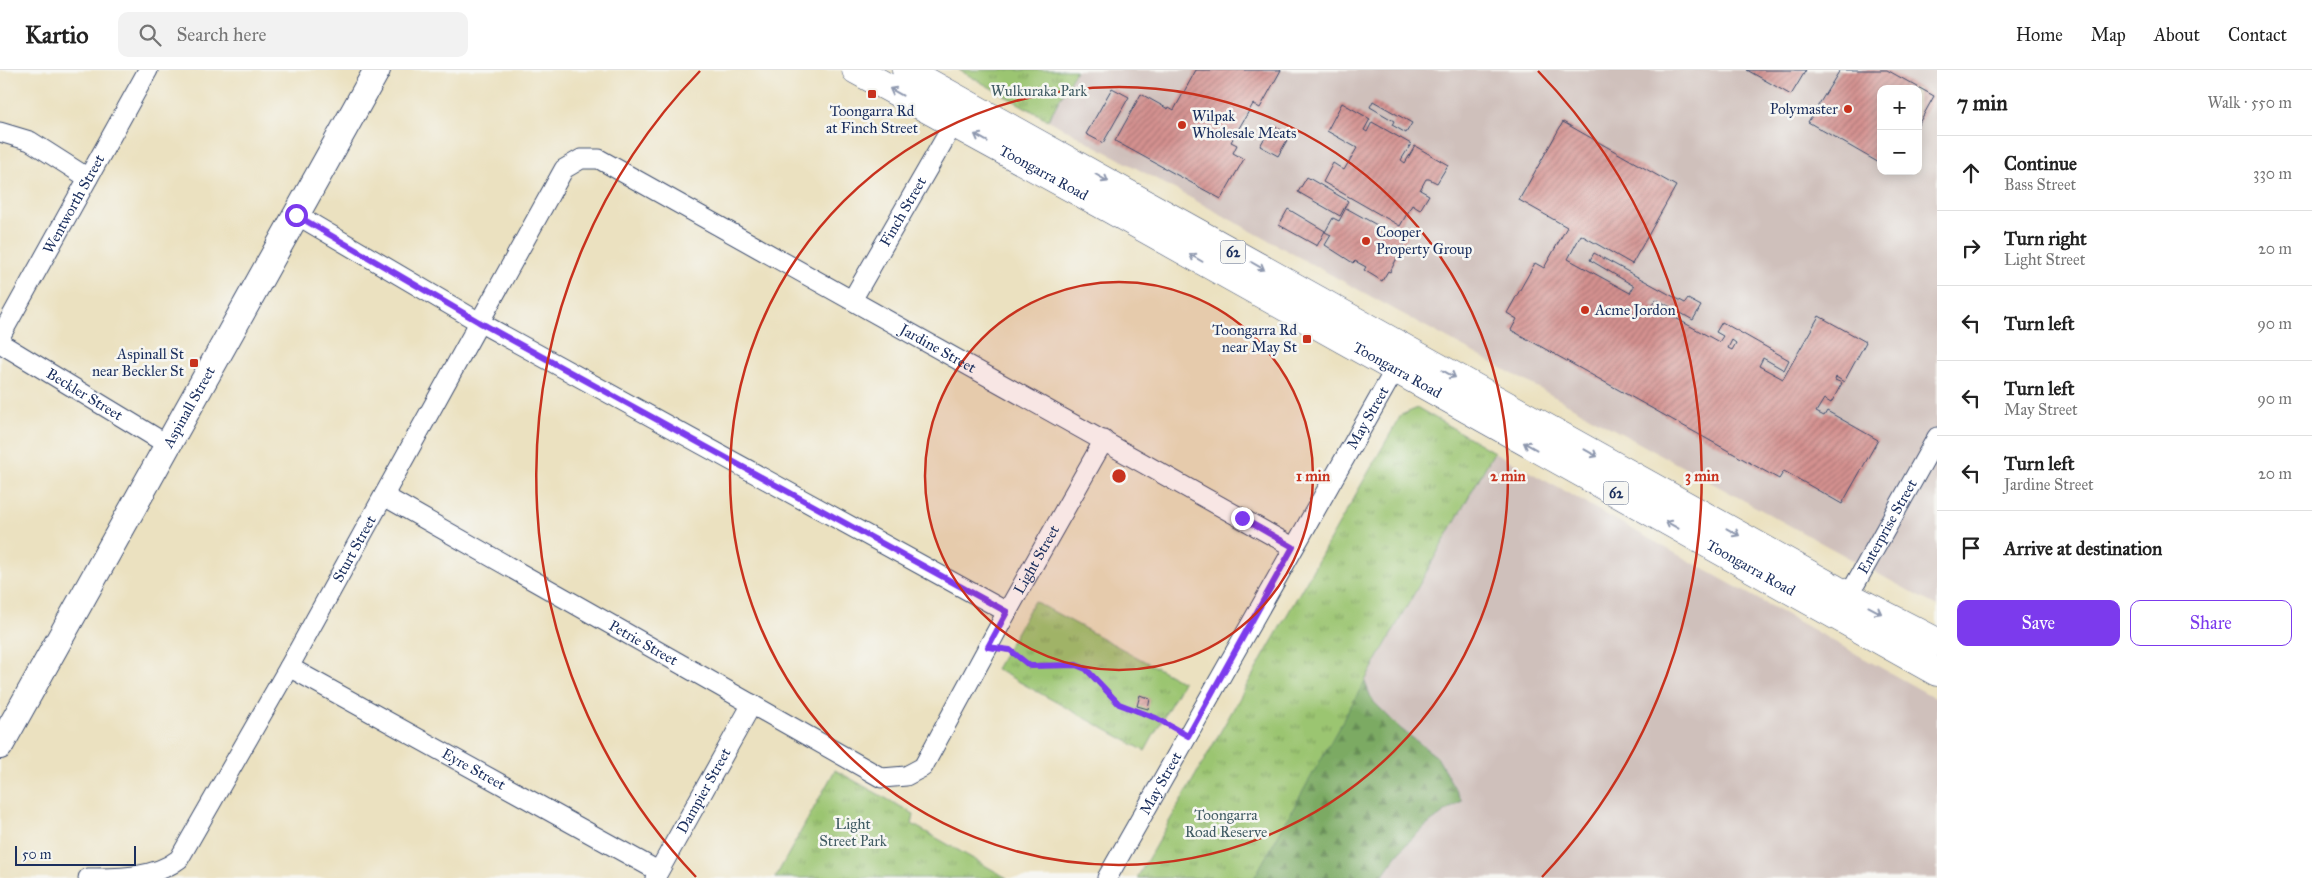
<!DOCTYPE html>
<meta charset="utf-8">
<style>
:root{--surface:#fff;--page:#f2f2f2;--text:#222;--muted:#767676;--line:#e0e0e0;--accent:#7c3aed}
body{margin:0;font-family:"IM FELL Great Primer",serif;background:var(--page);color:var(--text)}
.controls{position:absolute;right:15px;top:15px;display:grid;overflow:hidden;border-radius:10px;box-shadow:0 2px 12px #0003}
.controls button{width:45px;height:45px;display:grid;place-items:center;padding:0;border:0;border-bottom:1px solid var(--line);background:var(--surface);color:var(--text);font:25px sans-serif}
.scale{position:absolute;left:15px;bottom:12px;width:121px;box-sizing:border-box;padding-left:5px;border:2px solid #1b2f5e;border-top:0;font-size:14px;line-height:18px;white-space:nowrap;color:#1b2f5e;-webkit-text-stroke:4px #f6f6f2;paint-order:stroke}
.stop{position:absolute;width:15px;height:15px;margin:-11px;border:4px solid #7c3aed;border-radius:50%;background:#fff}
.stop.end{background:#7c3aed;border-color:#fff;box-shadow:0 1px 5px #0008}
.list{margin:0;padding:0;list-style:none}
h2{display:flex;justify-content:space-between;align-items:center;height:65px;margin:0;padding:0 20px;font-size:21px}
h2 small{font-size:16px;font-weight:400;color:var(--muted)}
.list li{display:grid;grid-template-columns:32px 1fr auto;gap:15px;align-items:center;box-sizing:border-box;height:75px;padding:0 20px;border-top:1px solid var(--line)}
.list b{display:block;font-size:19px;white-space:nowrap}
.list p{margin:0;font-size:16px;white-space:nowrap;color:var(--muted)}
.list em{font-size:16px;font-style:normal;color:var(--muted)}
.actions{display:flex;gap:10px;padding:15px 20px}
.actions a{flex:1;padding:11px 0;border:1px solid var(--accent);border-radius:10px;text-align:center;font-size:18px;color:var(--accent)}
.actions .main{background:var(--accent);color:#fff}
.icon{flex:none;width:28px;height:28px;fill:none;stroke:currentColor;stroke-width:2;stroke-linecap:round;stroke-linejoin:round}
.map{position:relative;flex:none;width:1937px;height:808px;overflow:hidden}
header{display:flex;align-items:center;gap:30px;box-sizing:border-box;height:70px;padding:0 25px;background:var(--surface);border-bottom:1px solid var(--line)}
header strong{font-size:24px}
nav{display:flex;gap:28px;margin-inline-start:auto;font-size:18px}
.search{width:350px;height:45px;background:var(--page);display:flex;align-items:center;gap:12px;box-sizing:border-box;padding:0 18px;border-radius:10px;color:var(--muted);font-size:19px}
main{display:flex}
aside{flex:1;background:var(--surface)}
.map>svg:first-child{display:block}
.industrial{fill:#cfc0bb;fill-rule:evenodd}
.forest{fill:url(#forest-firs);stroke:#4c6c60}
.park{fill:url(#park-tufts);stroke:#5b7a68}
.building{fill:url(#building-hatch);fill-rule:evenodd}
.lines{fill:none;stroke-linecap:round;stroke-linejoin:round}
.street-casing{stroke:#3a4a6d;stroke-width:21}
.secondary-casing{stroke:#3a4a6d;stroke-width:28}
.primary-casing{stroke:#3a4a6d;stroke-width:29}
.path{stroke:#3a4a6d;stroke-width:3;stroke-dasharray:4 4;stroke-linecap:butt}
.street{stroke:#fff;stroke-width:19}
.secondary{stroke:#fff;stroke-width:26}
.primary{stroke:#fff;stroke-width:28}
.oneway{stroke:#8d97ae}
.route{stroke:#7c3aed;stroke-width:6}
.ring{fill:none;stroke:#c8321e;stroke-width:2.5}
.poi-dot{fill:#c8321e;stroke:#f6f6f2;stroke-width:2}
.labels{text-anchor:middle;stroke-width:5;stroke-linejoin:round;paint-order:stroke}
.shield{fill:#f6f6f2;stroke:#5d6b8a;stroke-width:1}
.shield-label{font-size:14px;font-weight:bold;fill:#1b2f5e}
.park-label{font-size:15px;fill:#415c64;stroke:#f6f6f2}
.poi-label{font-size:15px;fill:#1b2f5e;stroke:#f6f6f2;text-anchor:end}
.street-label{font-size:15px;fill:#1b2f5e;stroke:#f6f6f2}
.centre{fill:#c8321e;stroke:#f6f6f2;stroke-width:2.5}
.ring-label{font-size:15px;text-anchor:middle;font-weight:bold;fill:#c8321e;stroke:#f6f6f2;stroke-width:5;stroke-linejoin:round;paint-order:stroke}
</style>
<header>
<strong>Kartio</strong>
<div class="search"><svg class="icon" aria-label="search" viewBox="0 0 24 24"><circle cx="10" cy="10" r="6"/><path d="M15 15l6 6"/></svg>Search here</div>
<nav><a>Home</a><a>Map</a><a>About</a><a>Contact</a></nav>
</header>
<main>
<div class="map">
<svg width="1937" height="808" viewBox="0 0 1937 808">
<defs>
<pattern id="forest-firs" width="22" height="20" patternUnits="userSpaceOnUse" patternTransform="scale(1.25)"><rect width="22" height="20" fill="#7caa63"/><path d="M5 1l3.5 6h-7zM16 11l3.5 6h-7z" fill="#658b55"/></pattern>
<pattern id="park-tufts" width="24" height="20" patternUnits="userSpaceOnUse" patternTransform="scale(1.25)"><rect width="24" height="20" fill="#9bc571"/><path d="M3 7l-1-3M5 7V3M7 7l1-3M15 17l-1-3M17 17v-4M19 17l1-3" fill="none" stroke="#7ea060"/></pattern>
<pattern id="building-hatch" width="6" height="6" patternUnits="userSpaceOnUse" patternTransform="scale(1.25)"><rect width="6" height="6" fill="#d4918f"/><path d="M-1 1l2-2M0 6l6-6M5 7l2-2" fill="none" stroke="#ab7778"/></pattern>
</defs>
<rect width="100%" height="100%" fill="#f6f6f2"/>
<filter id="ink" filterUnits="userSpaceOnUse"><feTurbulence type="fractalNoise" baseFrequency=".02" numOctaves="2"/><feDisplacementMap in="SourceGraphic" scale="10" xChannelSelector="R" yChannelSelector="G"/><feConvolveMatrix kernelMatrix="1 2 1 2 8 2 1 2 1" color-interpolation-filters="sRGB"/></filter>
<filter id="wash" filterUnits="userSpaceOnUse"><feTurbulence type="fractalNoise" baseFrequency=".0096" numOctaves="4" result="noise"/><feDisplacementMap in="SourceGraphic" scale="20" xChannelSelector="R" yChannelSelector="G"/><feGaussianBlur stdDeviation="1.12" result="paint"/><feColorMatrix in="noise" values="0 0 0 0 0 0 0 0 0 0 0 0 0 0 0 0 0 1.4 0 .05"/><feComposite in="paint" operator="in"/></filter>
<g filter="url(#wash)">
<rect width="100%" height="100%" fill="#ebe1c0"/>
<g class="industrial">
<path d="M1076,0H1937V536L1048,50ZM1881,19H1918V101H1881Z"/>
<polygon points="1494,382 1937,629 1937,808 1254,808"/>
</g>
<path class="forest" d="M1361,602L1372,630L1401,659L1437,687L1462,731C1426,754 1404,771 1381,808H1137Z"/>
<g class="park">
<polygon points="959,0 1076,0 1048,50"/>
<polygon points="1418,338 1494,382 1254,808 1137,808 1401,345"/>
<polygon points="1034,531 1183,612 1145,681 996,599"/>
<polygon points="835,700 914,744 912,754 1007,808 775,808"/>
</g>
<g id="blocks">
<g class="building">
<polygon points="1196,0 1281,0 1260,38 1253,34 1231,72 1237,75 1233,83 1244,89 1221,129 1115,71 1141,24 1168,39 1169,37 1174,40"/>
<polygon points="1747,0 1806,0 1791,25"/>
<polygon points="1840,0 1887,0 1934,26 1918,55 1918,19 1881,19 1881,94 1808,52"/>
<polygon points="1112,18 1129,27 1103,73 1086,64"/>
<polygon points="1373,31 1412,53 1406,63 1392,55 1394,51 1370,37"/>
<polygon points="1342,33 1370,49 1364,60 1367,62 1372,52 1411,74 1401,90 1405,93 1415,76 1448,95 1437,113 1429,109 1426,109 1420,120 1429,125 1420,140 1412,135 1400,156 1323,112 1333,93 1344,100 1357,78 1327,61"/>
<path d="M1563,52L1676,116L1632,194L1581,165L1568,189L1630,223L1634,216L1590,190L1594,183L1685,233L1688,229L1701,236L1693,250L1656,229L1652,235L1719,272L1723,266L1716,262L1722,252L1789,290L1784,300L1763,288L1759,296L1783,309L1819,246L1866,272L1844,312L1836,307L1835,310L1842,313L1831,333L1824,329L1816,342L1824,346L1827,341L1878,370L1842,434L1784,401L1779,409L1511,260L1517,249L1507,243L1535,193L1544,198L1567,157L1519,130ZM1732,270L1736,273L1732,280L1728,278Z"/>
<polygon points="1272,55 1290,65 1278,86 1260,76"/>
<polygon points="1307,107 1348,131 1340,146 1298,122"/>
<polygon points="1346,138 1395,165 1397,161 1408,166 1390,202 1388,201 1382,211 1364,200 1366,197 1355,191 1353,193 1325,175 1331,165 1325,162 1333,148 1339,151"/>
<polygon points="1288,139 1325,161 1317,176 1279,155"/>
<polygon points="1140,625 1150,629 1148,639 1137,636"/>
</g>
</g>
</g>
<g filter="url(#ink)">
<use href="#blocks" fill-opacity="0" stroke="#3a4a6d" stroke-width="1"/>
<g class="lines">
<defs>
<g id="street">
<polyline points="0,62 30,71 88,108"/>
<polyline points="297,145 479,252 1007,542"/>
<path id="s1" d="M852,230L954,53"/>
<path id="s2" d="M0,267L148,0"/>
<path id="s3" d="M0,273L168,375"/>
<path id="s4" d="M384,426L882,708L906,706L923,697L1007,542L1104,370"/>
<path id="s5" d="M1843,536L1937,367"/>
<path id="s6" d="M289,597L658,801"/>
<path id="s7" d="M88,808C120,808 155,808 179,789L289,597L564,99L581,89H599L1293,477"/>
<path id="s8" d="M655,808L752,634"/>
<path id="s9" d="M1107,808L1401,289"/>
</g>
<g id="secondary">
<path id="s10" d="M0,676L377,0"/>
</g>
<g id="primary">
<path id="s11" d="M856,0L1101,134L1937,602"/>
<polyline points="906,0 1848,526 1937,572"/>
</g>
</defs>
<use href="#street" class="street-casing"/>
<use href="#secondary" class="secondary-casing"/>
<use href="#primary" class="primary-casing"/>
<polyline class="path" points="1005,580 1010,581 1030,596 1076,595 1086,599 1119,634 1156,649 1174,658"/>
<use href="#street" class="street"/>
<use href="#secondary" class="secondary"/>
<use href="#primary" class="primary"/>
</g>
<defs><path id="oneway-shaft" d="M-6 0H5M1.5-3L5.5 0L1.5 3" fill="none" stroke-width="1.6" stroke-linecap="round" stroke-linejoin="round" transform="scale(1.25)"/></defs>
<g class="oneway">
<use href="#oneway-shaft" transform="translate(896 22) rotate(-151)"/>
<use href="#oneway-shaft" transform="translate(981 68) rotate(-151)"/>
<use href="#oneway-shaft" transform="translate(1102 108) rotate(30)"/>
<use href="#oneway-shaft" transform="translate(1196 188) rotate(-150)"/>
<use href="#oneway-shaft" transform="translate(1258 196) rotate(30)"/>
<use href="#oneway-shaft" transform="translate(1449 304) rotate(29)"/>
<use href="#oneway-shaft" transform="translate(1530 376) rotate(-151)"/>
<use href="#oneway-shaft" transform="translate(1591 383) rotate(29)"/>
<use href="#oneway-shaft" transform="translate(1672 455) rotate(-151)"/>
<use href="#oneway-shaft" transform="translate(1733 462) rotate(29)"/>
<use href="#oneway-shaft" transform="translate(1875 540) rotate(28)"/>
</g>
</g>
<g class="lines" filter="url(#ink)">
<polyline class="route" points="296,145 479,252 1007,542 988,577 1010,580 1030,596 1076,595 1086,599 1119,634 1156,648 1188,666 1293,477 1242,448"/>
</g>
<circle cx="1119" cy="406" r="194" fill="#c8321e" fill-opacity=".12"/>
<g class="ring">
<circle cx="1119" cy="406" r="194"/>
<circle cx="1119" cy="406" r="389"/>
<path d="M696 807A583 583 0 0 1 700 1M1538 1A583 583 0 0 1 1542 807"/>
</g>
<g class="poi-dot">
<rect x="867" y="19" width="10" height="10" rx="2.5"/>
<circle cx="1848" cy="39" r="5"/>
<circle cx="1182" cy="55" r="5"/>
<circle cx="1366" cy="171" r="5"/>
<circle cx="1585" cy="240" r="5"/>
<rect x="1302" y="264" width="10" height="10" rx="2.5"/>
<rect x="189" y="288" width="10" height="10" rx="2.5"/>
</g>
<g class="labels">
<g class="shield">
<rect x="1220.5" y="170.5" width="25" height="23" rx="4"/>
<rect x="1603.5" y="411.5" width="25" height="23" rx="4"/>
</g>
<g class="shield-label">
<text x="1233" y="187">62</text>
<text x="1616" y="428">62</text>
</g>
<g class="park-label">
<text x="1039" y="26">Wulkuraka Park</text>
<text x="1226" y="750">Toongarra<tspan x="1226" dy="17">Road Reserve</tspan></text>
<text x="853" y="759">Light<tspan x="853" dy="17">Street Park</tspan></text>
</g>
<g class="poi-label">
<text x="1838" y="44">Polymaster</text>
<text x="872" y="46" text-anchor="middle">Toongarra Rd<tspan x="872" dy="17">at Finch Street</tspan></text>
<text x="1192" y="51" text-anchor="start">Wilpak<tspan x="1192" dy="17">Wholesale Meats</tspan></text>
<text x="1376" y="167" text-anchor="start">Cooper<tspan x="1376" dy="17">Property Group</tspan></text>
<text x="1595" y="245" text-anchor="start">Acme Jordon</text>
<text x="1297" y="265">Toongarra Rd<tspan x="1297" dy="17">near May St</tspan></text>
<text x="184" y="289">Aspinall St<tspan x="184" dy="17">near Beckler St</tspan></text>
</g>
<g class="street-label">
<text dy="5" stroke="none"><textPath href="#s11" startOffset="214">Toongarra Road</textPath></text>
<text dy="5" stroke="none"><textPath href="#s2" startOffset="152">Wentworth Street</textPath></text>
<text dy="5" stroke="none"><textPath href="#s1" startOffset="102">Finch Street</textPath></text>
<text dy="5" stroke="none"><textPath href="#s7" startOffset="1311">Jardine Street</textPath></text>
<text dy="5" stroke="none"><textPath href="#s11" startOffset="619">Toongarra Road</textPath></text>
<text dy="5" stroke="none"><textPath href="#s3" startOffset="99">Beckler Street</textPath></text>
<text dy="5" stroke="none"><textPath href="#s10" startOffset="388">Aspinall Street</textPath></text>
<text dy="5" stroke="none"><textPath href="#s9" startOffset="529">May Street</textPath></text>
<text dy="5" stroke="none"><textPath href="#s5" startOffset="91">Enterprise Street</textPath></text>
<text dy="5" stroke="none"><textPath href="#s7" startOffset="451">Sturt Street</textPath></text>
<text dy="5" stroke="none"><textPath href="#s4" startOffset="852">Light Street</textPath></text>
<text dy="5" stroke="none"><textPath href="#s11" startOffset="1024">Toongarra Road</textPath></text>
<text dy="5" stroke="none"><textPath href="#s4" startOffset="298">Petrie Street</textPath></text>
<text dy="5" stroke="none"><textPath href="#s6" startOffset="211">Eyre Street</textPath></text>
<text dy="5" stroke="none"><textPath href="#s9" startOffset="109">May Street</textPath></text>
<text dy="5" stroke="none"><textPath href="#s8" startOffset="100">Dampier Street</textPath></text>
</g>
</g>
<circle cx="1119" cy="406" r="8" class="centre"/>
<g class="ring-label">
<text x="1313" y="411">1 min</text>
<text x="1508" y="411">2 min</text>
<text x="1702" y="411">3 min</text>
</g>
</svg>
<div class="controls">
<button>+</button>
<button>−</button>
</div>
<div class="scale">50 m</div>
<div class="stop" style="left:296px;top:145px"></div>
<div class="stop end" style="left:1242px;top:448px"></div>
</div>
<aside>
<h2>7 min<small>Walk · 550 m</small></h2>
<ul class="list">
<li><svg class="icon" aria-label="ahead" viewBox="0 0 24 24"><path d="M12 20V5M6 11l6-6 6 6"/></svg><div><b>Continue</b><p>Bass Street</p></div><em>330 m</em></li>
<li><svg class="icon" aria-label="right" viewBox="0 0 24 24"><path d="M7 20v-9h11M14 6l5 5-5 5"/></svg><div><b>Turn right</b><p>Light Street</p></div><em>20 m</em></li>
<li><svg class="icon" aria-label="left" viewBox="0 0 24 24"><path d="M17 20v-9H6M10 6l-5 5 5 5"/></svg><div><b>Turn left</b></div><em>90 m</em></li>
<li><svg class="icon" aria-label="left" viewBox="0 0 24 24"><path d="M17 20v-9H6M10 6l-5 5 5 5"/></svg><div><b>Turn left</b><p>May Street</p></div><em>90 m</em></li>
<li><svg class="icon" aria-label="left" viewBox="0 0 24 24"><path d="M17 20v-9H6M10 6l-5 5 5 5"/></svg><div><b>Turn left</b><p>Jardine Street</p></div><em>20 m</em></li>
<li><svg class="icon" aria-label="arrive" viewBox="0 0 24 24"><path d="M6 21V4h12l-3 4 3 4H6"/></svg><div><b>Arrive at destination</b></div></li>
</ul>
<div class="actions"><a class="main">Save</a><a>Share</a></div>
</aside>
</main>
